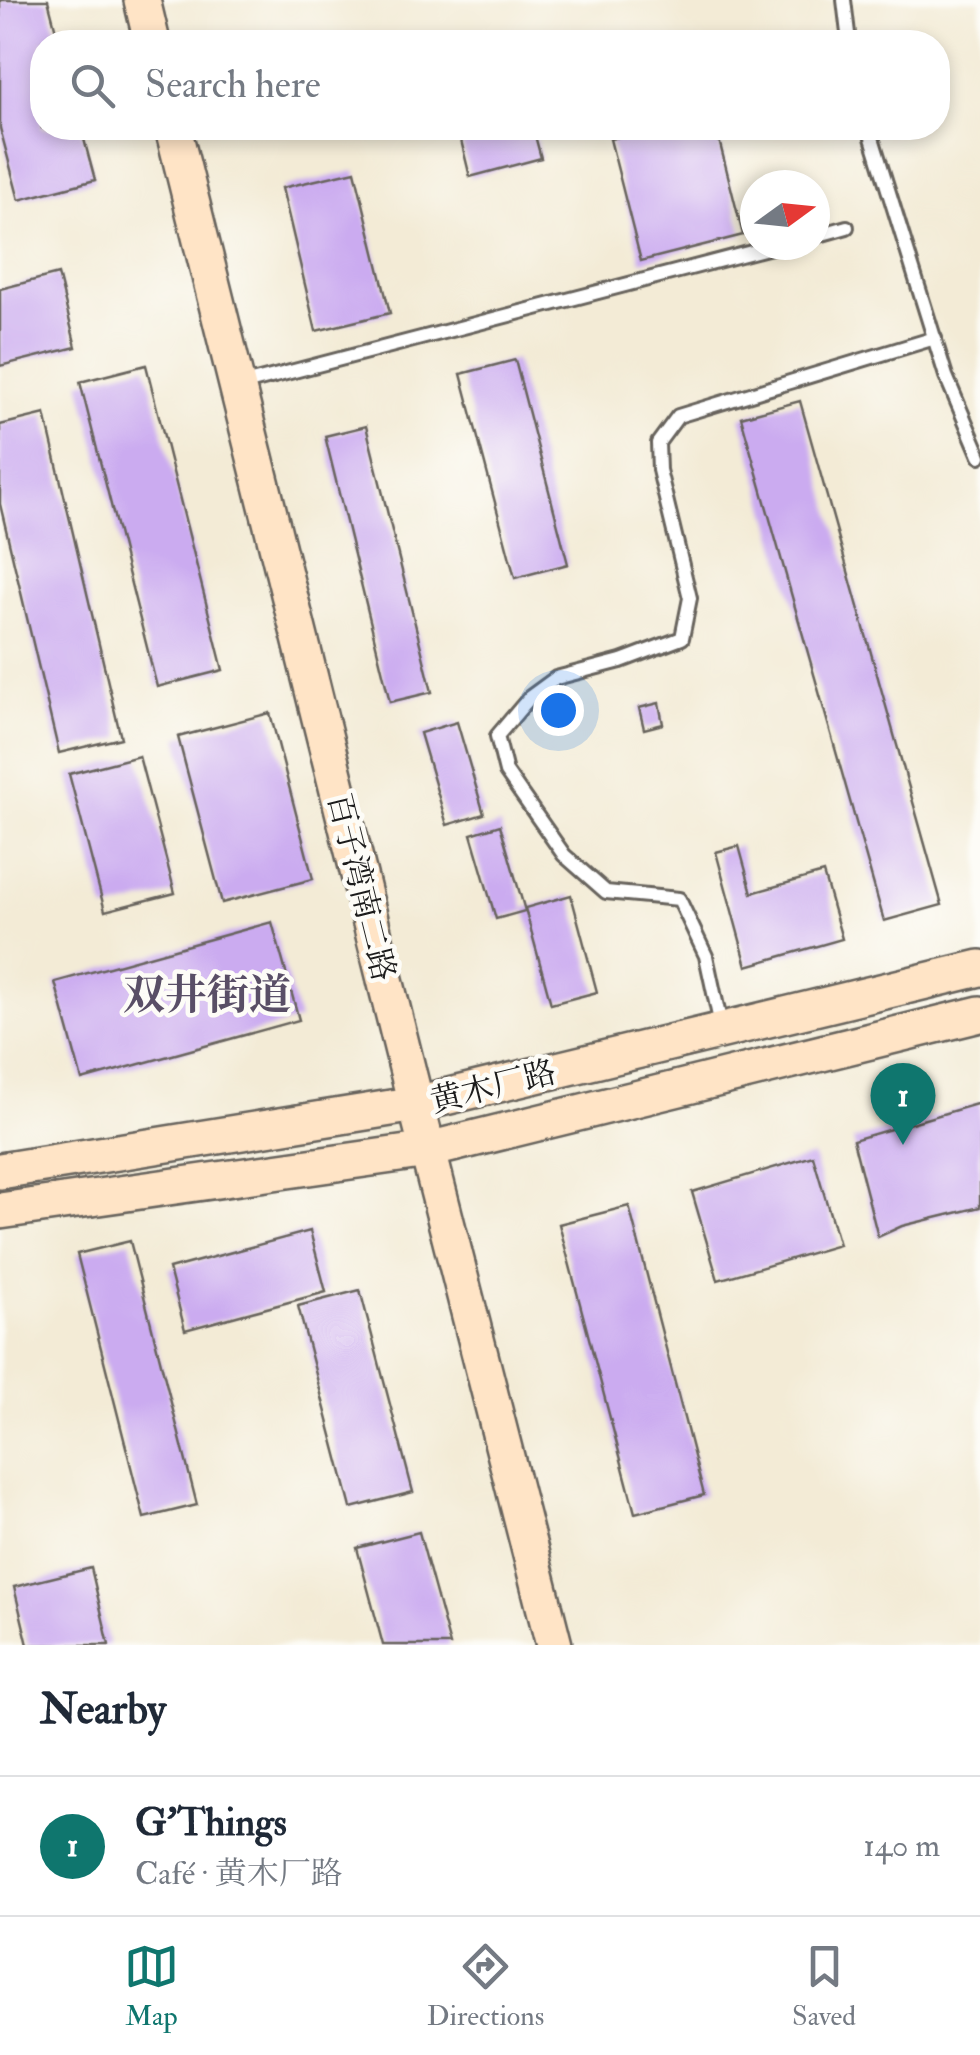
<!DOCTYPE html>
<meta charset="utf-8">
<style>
:root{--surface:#fff;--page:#f2f2f3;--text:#1f2937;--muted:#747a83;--line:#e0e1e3;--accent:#0f766e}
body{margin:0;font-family:"IM FELL Double Pica","Noto Serif SC",serif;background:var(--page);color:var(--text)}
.compass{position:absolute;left:740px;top:170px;width:90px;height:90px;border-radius:50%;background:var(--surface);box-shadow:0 5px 15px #0003;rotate:75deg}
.you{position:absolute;left:558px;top:710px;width:35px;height:35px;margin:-25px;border:8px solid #fff;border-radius:50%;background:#1a73e8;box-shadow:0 0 0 15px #1a73e833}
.badge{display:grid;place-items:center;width:65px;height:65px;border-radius:50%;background:var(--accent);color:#fff;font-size:32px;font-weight:700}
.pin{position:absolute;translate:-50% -82px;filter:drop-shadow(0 2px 5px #0008)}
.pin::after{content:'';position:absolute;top:52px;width:35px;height:30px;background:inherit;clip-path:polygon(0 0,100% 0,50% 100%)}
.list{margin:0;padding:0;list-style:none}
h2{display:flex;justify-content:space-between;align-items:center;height:130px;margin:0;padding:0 40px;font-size:42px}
h2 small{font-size:32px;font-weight:400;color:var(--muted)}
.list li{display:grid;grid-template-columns:65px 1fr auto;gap:30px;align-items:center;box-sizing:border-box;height:140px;padding:0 40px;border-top:2px solid var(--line)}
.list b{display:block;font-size:38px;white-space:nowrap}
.list p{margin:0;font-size:32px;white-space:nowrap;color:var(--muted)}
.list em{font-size:32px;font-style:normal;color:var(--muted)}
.icon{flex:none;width:55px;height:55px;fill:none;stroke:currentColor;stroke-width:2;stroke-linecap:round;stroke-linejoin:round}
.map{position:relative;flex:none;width:980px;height:1645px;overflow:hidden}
.search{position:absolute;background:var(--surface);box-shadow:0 5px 15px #0003;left:30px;right:30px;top:30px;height:110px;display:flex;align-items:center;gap:25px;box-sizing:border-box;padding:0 35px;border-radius:40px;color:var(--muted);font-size:38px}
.sheet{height:270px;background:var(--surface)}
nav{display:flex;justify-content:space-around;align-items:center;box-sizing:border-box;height:140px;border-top:2px solid var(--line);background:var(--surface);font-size:28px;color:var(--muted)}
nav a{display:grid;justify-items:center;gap:5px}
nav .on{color:var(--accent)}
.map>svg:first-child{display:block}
.building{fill:#cbabf0}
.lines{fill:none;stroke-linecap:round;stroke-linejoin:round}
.lane-casing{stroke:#67645d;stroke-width:18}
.secondary-casing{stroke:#67645d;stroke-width:40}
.lane{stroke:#fff;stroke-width:12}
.secondary{stroke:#ffe4c6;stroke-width:35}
.labels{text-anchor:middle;stroke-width:9;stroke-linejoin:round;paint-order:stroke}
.street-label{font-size:32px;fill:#1c1c1c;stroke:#fdfcf7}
.district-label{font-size:42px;font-weight:bold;fill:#594e66;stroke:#fdfcf7}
</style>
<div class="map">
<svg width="980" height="1645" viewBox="0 0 980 1645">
<rect width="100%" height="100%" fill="#fdfcf7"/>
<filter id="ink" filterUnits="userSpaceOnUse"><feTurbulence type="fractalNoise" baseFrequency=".01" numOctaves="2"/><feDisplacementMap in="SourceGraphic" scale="20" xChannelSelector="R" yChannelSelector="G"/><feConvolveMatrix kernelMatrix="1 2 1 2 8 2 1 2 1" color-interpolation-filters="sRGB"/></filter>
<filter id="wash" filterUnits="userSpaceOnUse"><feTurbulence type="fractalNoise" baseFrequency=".0048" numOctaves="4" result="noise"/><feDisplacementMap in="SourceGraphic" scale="40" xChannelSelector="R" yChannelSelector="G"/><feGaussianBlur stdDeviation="2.25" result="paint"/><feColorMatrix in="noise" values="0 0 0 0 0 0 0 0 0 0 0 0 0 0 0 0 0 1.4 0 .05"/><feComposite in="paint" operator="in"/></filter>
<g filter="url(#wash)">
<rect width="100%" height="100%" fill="#f3ebd6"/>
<g id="blocks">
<g class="building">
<polygon points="0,0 48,0 59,42 42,42 42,128 81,128 95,180 19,200 0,128"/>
<polygon points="458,128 533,128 541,158 470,177"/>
<polygon points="656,128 716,128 743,235 641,261 610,139"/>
<polygon points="355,171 390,313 316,331 282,188"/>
<polygon points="58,274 76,347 0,366 0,289"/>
<polygon points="515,360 568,564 515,578 461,374"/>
<polygon points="146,365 223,670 157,687 80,382"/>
<polygon points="800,401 942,905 884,921 741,417"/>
<polygon points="45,414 121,738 59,753 0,504 0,425"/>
<polygon points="366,426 432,692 390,702 325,436"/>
<polygon points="659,703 663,724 644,729 639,708"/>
<polygon points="270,713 313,879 222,903 178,737"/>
<polygon points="457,722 484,814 447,825 420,733"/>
<polygon points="139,756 175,893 105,911 69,774"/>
<polygon points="500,825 525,911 496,919 471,834"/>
<polygon points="739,846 752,893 823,873 842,939 747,966 716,852"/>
<polygon points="571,895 597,992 551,1004 525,908"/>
<polygon points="272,922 299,1020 82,1080 55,982"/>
<polygon points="980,1103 980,1207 902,1226 878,1237 853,1140"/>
<polygon points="813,1156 839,1245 718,1280 692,1192"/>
<polygon points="629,1206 704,1495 635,1513 559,1224"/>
<polygon points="310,1231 326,1292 185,1330 169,1269"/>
<polygon points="130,1241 197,1505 144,1518 77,1254"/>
<polygon points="360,1290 413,1492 351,1508 298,1306"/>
<polygon points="419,1532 450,1645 383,1645 357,1548"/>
<polygon points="91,1568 109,1645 28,1645 14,1587"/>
</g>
</g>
</g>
<g filter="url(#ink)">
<use href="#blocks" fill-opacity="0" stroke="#67645d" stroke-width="2.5"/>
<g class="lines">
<defs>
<g id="lane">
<polyline points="844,0 849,42"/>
<polyline points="869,128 946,376 980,456"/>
<polyline points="815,236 847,227"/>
<polyline points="240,385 779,245"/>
<polyline points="722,1030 706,956 679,899 606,892 564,855 506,772 497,736 530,697 556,678 621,661 682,638 690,598 659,470 658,443 678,416 935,338"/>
</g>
<g id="secondary">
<polyline points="142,0 152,42"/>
<polyline points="173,128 416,1104 554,1645"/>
<polyline points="0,1171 416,1104 980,968"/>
<polyline points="0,1211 428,1150 980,1014"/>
</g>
</defs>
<use href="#lane" class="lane-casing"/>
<use href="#secondary" class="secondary-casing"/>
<use href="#lane" class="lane"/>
<use href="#secondary" class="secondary"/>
</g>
</g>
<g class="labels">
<g class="street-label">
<text transform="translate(362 887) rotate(76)" y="11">百子湾南二路</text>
<text transform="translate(493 1086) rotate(-14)" y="11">黄木厂路</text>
</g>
<g class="district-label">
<text x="207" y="1009">双井街道</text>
</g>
</g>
</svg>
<svg class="compass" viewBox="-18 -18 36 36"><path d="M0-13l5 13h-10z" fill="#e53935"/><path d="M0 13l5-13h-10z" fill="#747a83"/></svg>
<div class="you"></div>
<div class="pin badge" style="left:903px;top:1145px">1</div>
<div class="search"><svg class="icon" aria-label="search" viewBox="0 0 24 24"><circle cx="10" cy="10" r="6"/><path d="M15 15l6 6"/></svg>Search here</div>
</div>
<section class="sheet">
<h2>Nearby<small></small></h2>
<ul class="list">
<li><span class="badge">1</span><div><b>G'Things</b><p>Café · 黄木厂路</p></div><em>140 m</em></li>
</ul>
</section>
<nav>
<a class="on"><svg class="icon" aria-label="map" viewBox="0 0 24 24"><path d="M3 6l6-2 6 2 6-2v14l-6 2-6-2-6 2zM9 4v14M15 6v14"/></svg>Map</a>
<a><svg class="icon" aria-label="directions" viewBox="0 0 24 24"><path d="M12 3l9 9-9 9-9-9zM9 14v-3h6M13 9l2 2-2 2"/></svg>Directions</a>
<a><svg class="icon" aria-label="saved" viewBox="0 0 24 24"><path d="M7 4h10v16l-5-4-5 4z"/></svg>Saved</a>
</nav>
